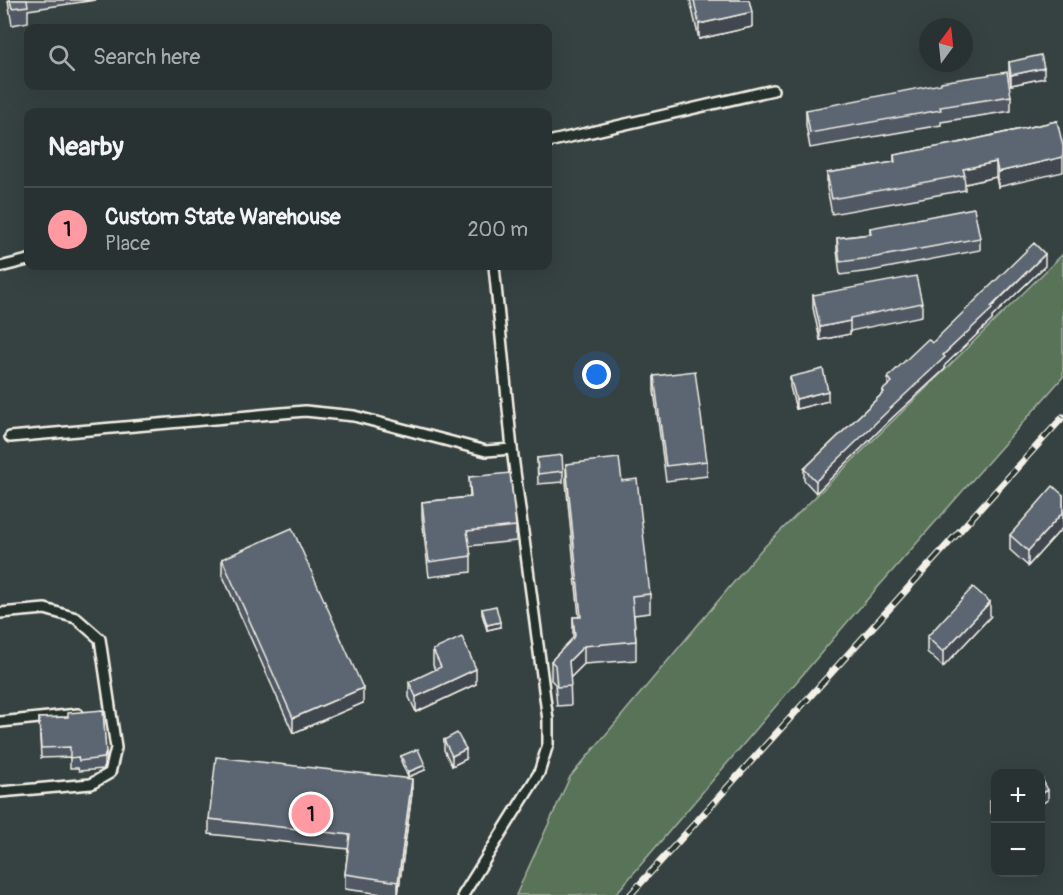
<!DOCTYPE html>
<meta charset="utf-8">
<style>
:root{--surface:#283232;--page:#303a3a;--text:#f1f3f6;--muted:#a5aaac;--line:#444d4d;--accent:#ff9aa2}
body{margin:0;font-family:Pangolin,sans-serif;background:var(--page);color:var(--text)}
.controls{position:absolute;right:18px;bottom:18px;display:grid;overflow:hidden;border-radius:12px;box-shadow:0 6px 24px #0002}
.controls button{width:54px;height:54px;display:grid;place-items:center;padding:0;border:0;border-bottom:2px solid var(--line);background:var(--surface);color:var(--text);font:30px sans-serif}
.compass{position:absolute;left:919px;top:18px;width:54px;height:54px;border-radius:50%;background:var(--surface);box-shadow:0 6px 24px #0002;rotate:15deg}
.you{position:absolute;left:597px;top:375px;width:21px;height:21px;margin:-15px;border:4px solid #fff;border-radius:50%;background:#1a73e8;box-shadow:0 0 0 9px #1a73e833}
.badge{display:grid;place-items:center;width:39px;height:39px;border-radius:50%;background:var(--accent);color:#111;font-size:20px;font-weight:700}
.pin{position:absolute;translate:-50% -50%;border:3px solid #fff;box-shadow:0 2px 6px #0006}
.list{margin:0;padding:0;list-style:none}
h2{display:flex;justify-content:space-between;align-items:center;height:78px;margin:0;padding:0 24px;font-size:26px}
h2 small{font-size:20px;font-weight:400;color:var(--muted)}
.list li{display:grid;grid-template-columns:39px 1fr auto;gap:18px;align-items:center;box-sizing:border-box;height:84px;padding:0 24px;border-top:2px solid var(--line)}
.list b{display:block;font-size:22px;white-space:nowrap}
.list p{margin:0;font-size:20px;white-space:nowrap;color:var(--muted)}
.list em{font-size:20px;font-style:normal;color:var(--muted)}
.icon{flex:none;width:33px;height:33px;fill:none;stroke:currentColor;stroke-width:2;stroke-linecap:round;stroke-linejoin:round}
.map{position:relative;flex:none;width:1063px;height:895px;overflow:hidden}
.search{position:absolute;background:var(--surface);box-shadow:0 6px 24px #0002;left:24px;top:24px;width:528px;height:66px;display:flex;align-items:center;gap:15px;box-sizing:border-box;padding:0 21px;border-radius:12px;color:var(--muted);font-size:22px}
.panel{position:absolute;background:var(--surface);box-shadow:0 6px 24px #0002;left:24px;top:108px;width:528px;height:162px;border-radius:12px}
.map>svg:first-child{display:block}
.green{fill:#587359;stroke:#a6b2a0;stroke-width:1.5}
.lines{fill:none;stroke-linecap:round;stroke-linejoin:round}
.service-casing{stroke:#f4f1e8;stroke-width:14}
.service{stroke:#26332d;stroke-width:9}
.rail-casing{stroke:#f4f1e8;stroke-width:7}
.rail{stroke:#26332d;stroke-width:4.5;stroke-dasharray:14;stroke-linecap:butt}
.wall{fill:#4f5863;stroke:#f4f1e8;stroke-width:1.5}
.shaded-wall{fill:#404750;stroke:#f4f1e8;stroke-width:1.5}
.building{fill:#5c6673;stroke:#f4f1e8;stroke-width:1.5}
</style>
<div class="map">
<svg width="1063" height="895" viewBox="0 0 1063 895">
<rect width="100%" height="100%" fill="#364242"/>
<filter id="ink" filterUnits="userSpaceOnUse"><feTurbulence type="fractalNoise" baseFrequency=".0167" numOctaves="2"/><feDisplacementMap in="SourceGraphic" scale="12" xChannelSelector="R" yChannelSelector="G"/><feConvolveMatrix kernelMatrix="1 2 1 2 8 2 1 2 1" color-interpolation-filters="sRGB"/></filter>
<g filter="url(#ink)">
<polygon class="green" points="1063,254 1063,377 850,619 615,895 516,895 570,777 760,551"/>
<g class="lines">
<defs>
<g id="service">
<polyline points="548,142 773,90"/>
<polyline points="0,267 28,260"/>
<polyline points="10,437 305,411 354,416 486,451 512,449"/>
<polyline points="0,613 45,609 76,618 100,639 116,748 110,773 91,784 0,792"/>
<polyline points="0,722 78,714"/>
<polyline points="463,895 539,773 548,744 548,720 512,449 494,266"/>
</g>
</defs>
<use href="#service" class="service-casing"/>
<use href="#service" class="service"/>
<defs>
<polyline id="rail" points="630,895 1063,417"/>
</defs>
<use href="#rail" class="rail-casing"/>
<use href="#rail" class="rail"/>
</g>
<g class="wall">
<polygon points="8,0 96,0 28,10 28,22 12,25"/>
<polygon points="690,0 749,0 752,27 699,39"/>
<polygon points="1009,62 1044,78 1011,85 1009,72"/>
<polygon points="1011,96 1011,111 941,122 941,125 810,148 806,125 806,110"/>
<polygon points="1057,121 998,187 996,177 965,184 965,190 832,214 827,188 827,173 894,162 894,155 958,143"/>
<polygon points="870,228 980,238 980,250 871,271 840,275 837,250 837,238 870,234"/>
<polygon points="1045,266 992,317 992,320 945,365 945,369 892,418 816,493 804,480 804,469 883,393 883,390 888,386 888,377 932,343"/>
<polygon points="813,295 922,303 922,316 850,331 850,334 820,340 813,308"/>
<polygon points="654,376 707,461 707,476 666,481 654,391"/>
<polygon points="790,377 828,401 796,409 790,387"/>
<polygon points="537,458 563,471 563,482 538,484"/>
<polygon points="566,464 622,481 650,594 650,613 634,615 636,641 636,660 584,664 570,678 571,705 557,706 555,684 551,680 551,661 573,638 573,617 579,617 566,482"/>
<polygon points="469,477 516,526 516,541 469,546 471,556 471,572 429,577 422,517 422,502 470,497"/>
<polygon points="1063,495 1063,527 1028,566 1010,550 1010,535"/>
<polygon points="222,559 363,703 293,733 222,574"/>
<polygon points="482,609 500,627 487,630 482,614"/>
<polygon points="990,617 943,667 927,652 927,637"/>
<polygon points="433,650 476,684 416,712 409,697 409,682 435,670 433,665"/>
<polygon points="103,710 106,762 104,769 79,771 78,768 70,768 70,757 41,758 39,718 68,717"/>
<polygon points="444,740 466,759 452,766 444,750"/>
<polygon points="401,756 425,770 408,777 401,761"/>
<polygon points="996,791 996,820 990,811 990,801 993,800 993,793"/>
<polygon points="412,793 398,895 389,895 345,889 345,874 348,849 209,834 209,819"/>
</g>
<g class="shaded-wall">
<polygon points="752,12 752,27 699,39 699,24"/>
<polygon points="1044,68 1044,78 1011,85 1011,75"/>
<polygon points="1063,157 1063,172 998,187 998,172"/>
<polygon points="996,162 996,177 965,184 963,169"/>
<polygon points="1045,254 1045,266 992,317 992,320 945,365 945,369 892,418 816,493 816,481"/>
<polygon points="850,321 850,334 820,340 820,327"/>
<polygon points="828,391 828,401 796,409 796,399"/>
<polygon points="1063,512 1063,527 1028,566 1028,551"/>
<polygon points="990,602 990,617 943,667 943,652"/>
<polygon points="500,622 500,627 487,630 487,625"/>
<polygon points="584,646 584,664 569,679 569,661"/>
<polygon points="476,669 476,684 416,712 416,697"/>
<polygon points="363,688 363,703 293,733 293,718"/>
<polygon points="466,749 466,759 452,766 452,756"/>
<polygon points="106,752 106,762 104,769 104,758"/>
<polygon points="425,765 425,770 408,777 408,772"/>
<polygon points="412,779 412,793 398,895 398,882"/>
<polygon points="1048,790 1048,800 1041,804 1041,794"/>
</g>
<g class="building">
<polygon points="10,0 27,0 28,6 12,8"/>
<polygon points="694,0 749,0 752,12 699,24"/>
<polygon points="1041,55 1044,68 1011,75 1009,62"/>
<polygon points="1007,72 1011,96 940,107 941,110 810,133 806,110 941,84 941,82"/>
<polygon points="1057,121 1063,146 1063,157 998,172 996,162 963,169 965,175 832,199 827,173 895,162 894,155 958,143"/>
<polygon points="974,208 980,238 871,258 840,262 837,238 871,234 870,228"/>
<polygon points="1034,243 1045,254 991,307 992,309 943,355 945,357 892,407 816,481 804,469 884,392 883,390 892,382 888,377 928,339 932,343"/>
<polygon points="916,276 922,303 850,318 850,321 820,327 813,295"/>
<polygon points="823,369 828,391 796,399 790,377"/>
<polygon points="695,371 707,461 666,466 654,376"/>
<polygon points="562,455 563,471 538,474 537,458"/>
<polygon points="619,458 622,481 637,479 650,594 632,596 636,641 584,646 569,661 571,686 557,687 555,665 551,661 575,636 573,617 581,617 566,464"/>
<polygon points="510,473 516,526 467,531 471,556 429,562 422,502 471,497 469,477"/>
<polygon points="1053,486 1063,495 1063,512 1028,551 1010,535"/>
<polygon points="292,528 363,688 293,718 222,559"/>
<polygon points="973,587 990,602 943,652 927,637"/>
<polygon points="496,606 500,622 487,625 482,609"/>
<polygon points="462,637 476,669 416,697 409,682 441,667 433,650"/>
<polygon points="103,710 106,752 104,758 79,761 78,757 70,758 70,747 41,748 39,718 68,717 68,713"/>
<polygon points="457,733 466,749 452,756 444,740"/>
<polygon points="418,749 425,765 408,772 401,756"/>
<polygon points="216,757 412,779 398,882 345,874 350,835 209,819"/>
<polygon points="1041,777 1048,790 1041,794"/>
<polygon points="996,798 996,810 990,801"/>
</g>
</g>
</svg>
<div class="controls">
<button>+</button>
<button>−</button>
</div>
<svg class="compass" viewBox="-18 -18 36 36"><path d="M0-13l5 13h-10z" fill="#e53935"/><path d="M0 13l5-13h-10z" fill="#a5aaac"/></svg>
<div class="you"></div>
<div class="pin badge" style="left:311px;top:814px">1</div>
<div class="search"><svg class="icon" aria-label="search" viewBox="0 0 24 24"><circle cx="10" cy="10" r="6"/><path d="M15 15l6 6"/></svg>Search here</div>
<section class="panel">
<h2>Nearby<small></small></h2>
<ul class="list">
<li><span class="badge">1</span><div><b>Custom State Warehouse</b><p>Place</p></div><em>200 m</em></li>
</ul>
</section>
</div>
